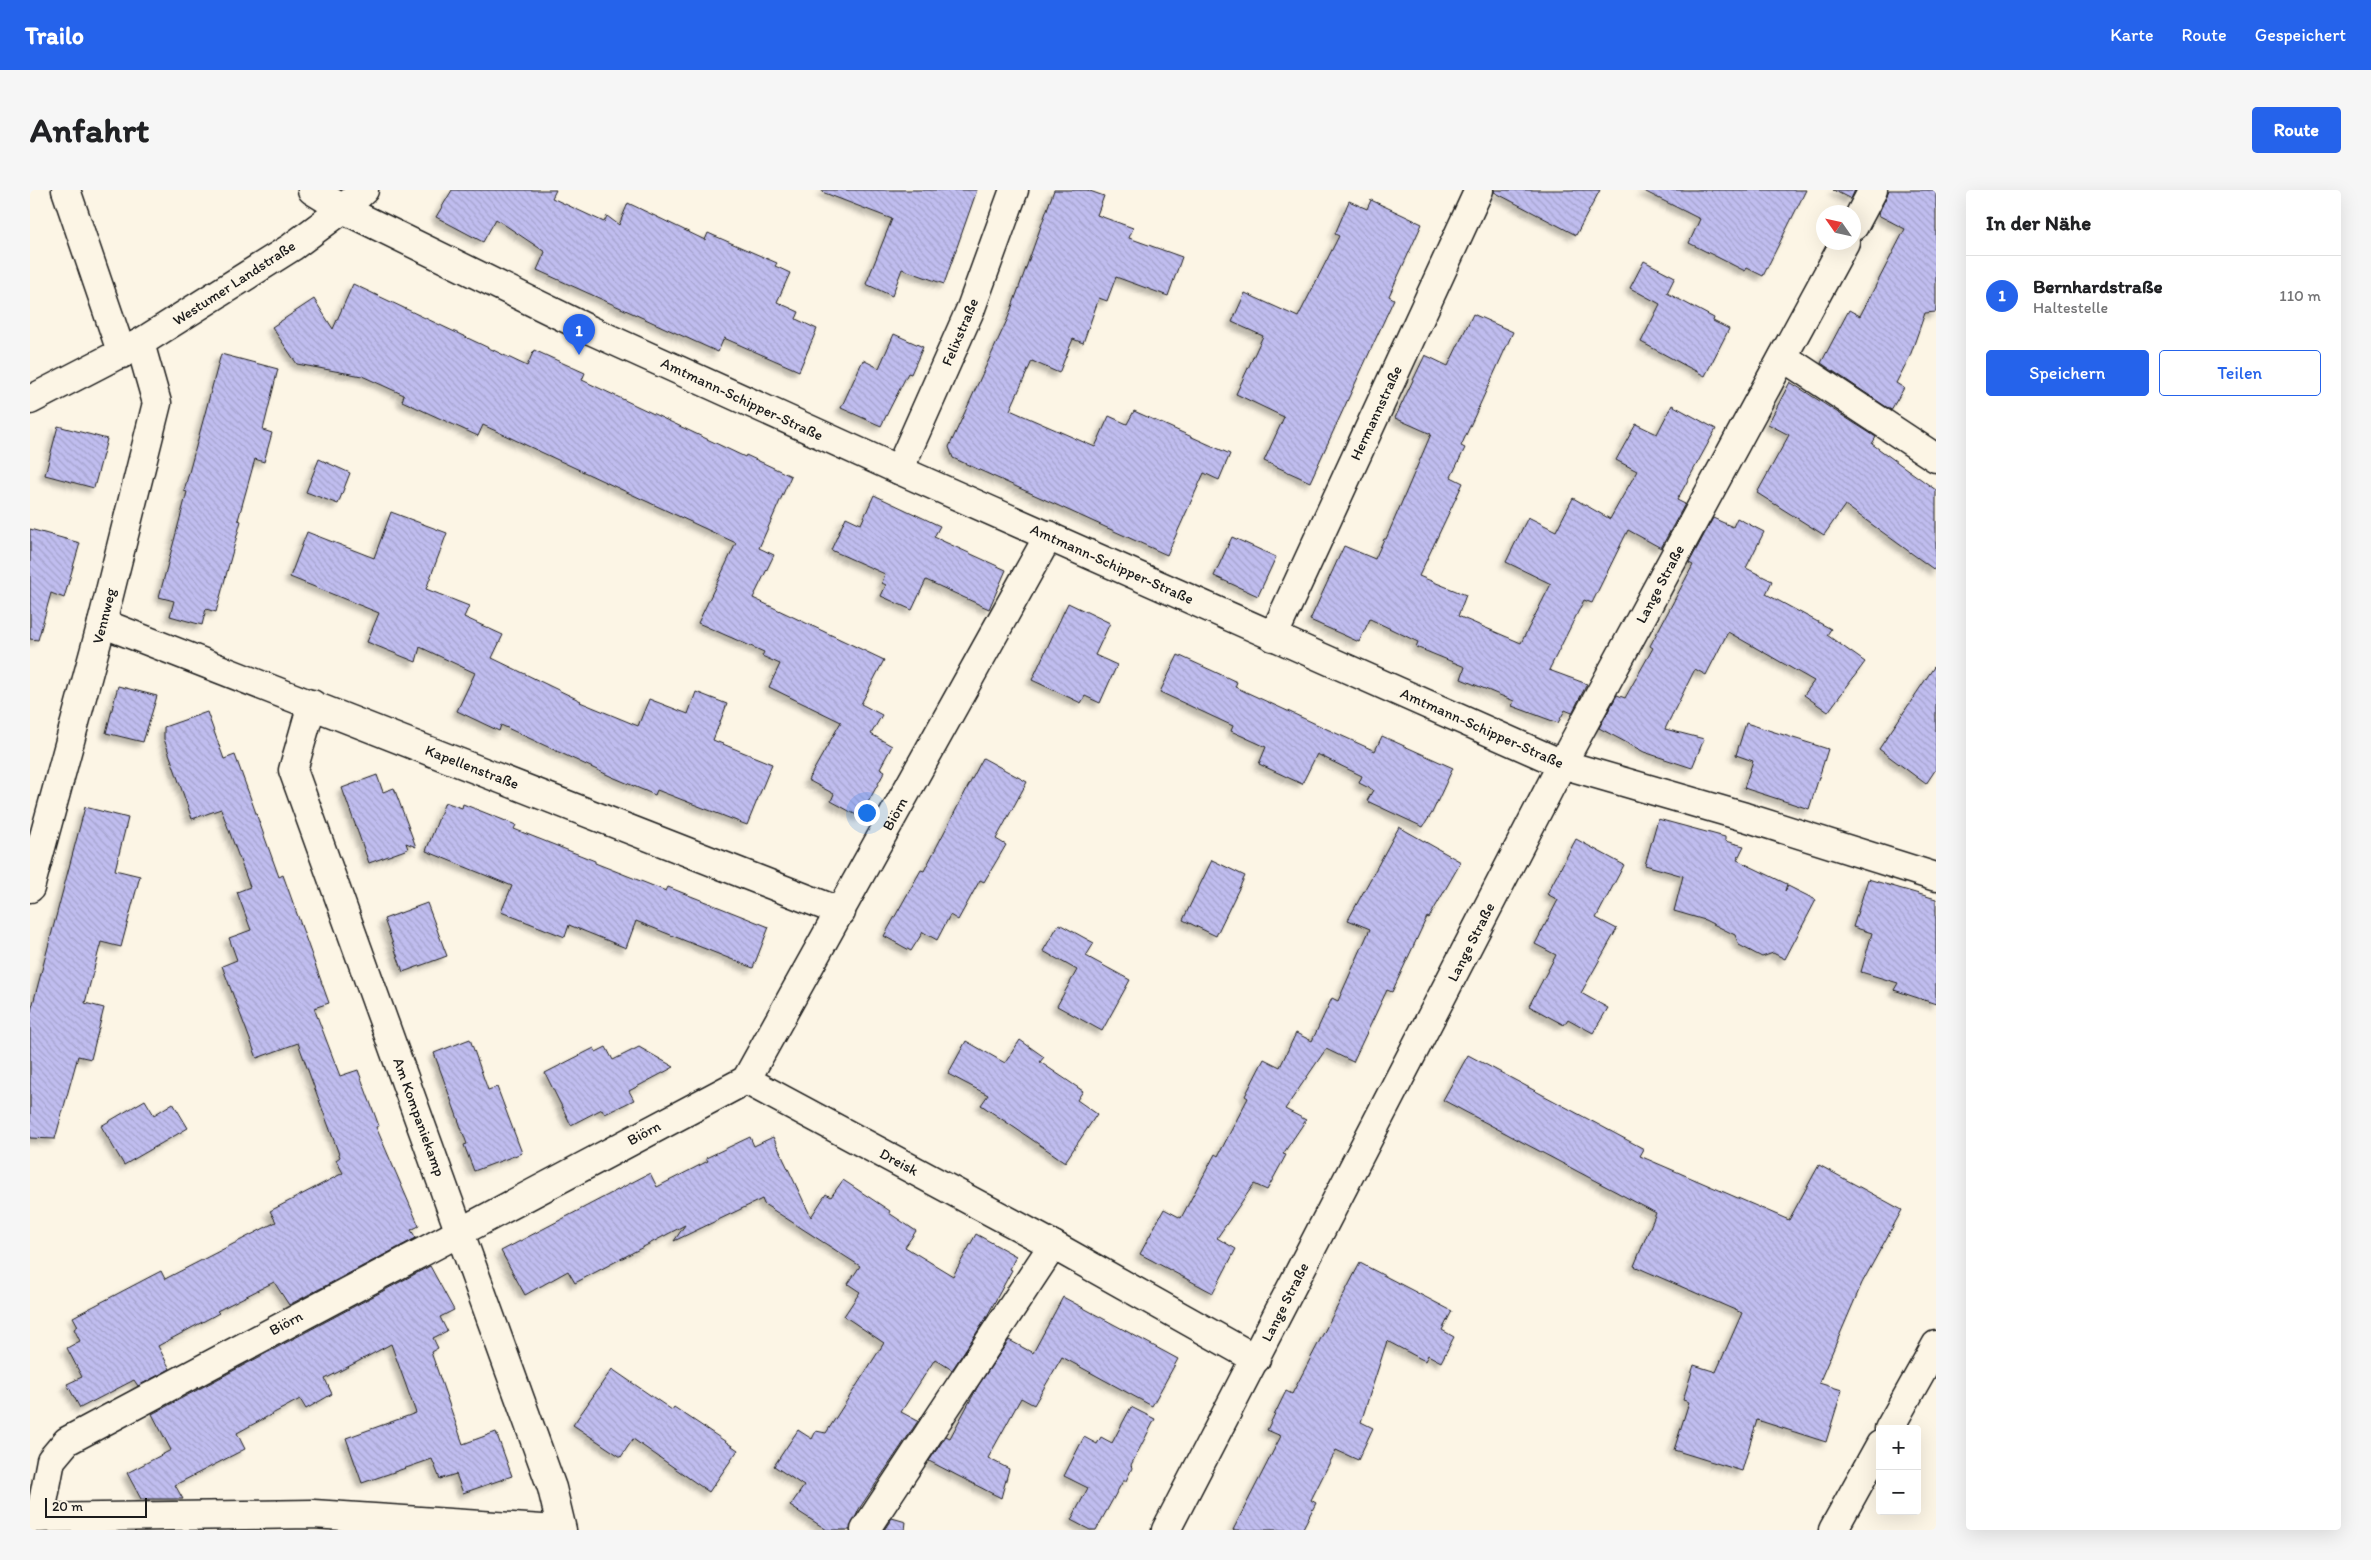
<!DOCTYPE html>
<html lang="de">
<meta charset="utf-8">
<style>
:root{--surface:#fff;--page:#f6f6f6;--text:#202124;--muted:#757577;--line:#e0e0e0;--accent:#2563eb}
body{margin:0;font-family:Itim,sans-serif;background:var(--page);color:var(--text)}
.controls{position:absolute;right:15px;bottom:15px;display:grid;overflow:hidden;border-radius:5px;box-shadow:0 5px 20px #0002}
.controls button{width:45px;height:45px;display:grid;place-items:center;padding:0;border:0;border-bottom:1px solid var(--line);background:var(--surface);color:var(--text);font:25px sans-serif}
.compass{position:absolute;left:1786px;top:15px;width:45px;height:45px;border-radius:50%;background:var(--surface);box-shadow:0 5px 20px #0002;rotate:304deg}
.scale{position:absolute;left:15px;bottom:12px;width:102px;box-sizing:border-box;padding-left:5px;border:2px solid #1c1c1c;border-top:0;font-size:14px;line-height:18px;white-space:nowrap;color:#1c1c1c;-webkit-text-stroke:4px #fcf5e5;paint-order:stroke}
.you{position:absolute;left:836px;top:622px;width:18px;height:18px;margin:-12px;border:4px solid #fff;border-radius:50%;background:#1a73e8;box-shadow:0 0 0 8px #1a73e833}
.badge{display:grid;place-items:center;width:32px;height:32px;border-radius:50%;background:var(--accent);color:#fff;font-size:16px;font-weight:700}
.pin{position:absolute;translate:-50% -41px;filter:drop-shadow(0 1px 2px #0008)}
.pin::after{content:'';position:absolute;top:26px;width:18px;height:15px;background:inherit;clip-path:polygon(0 0,100% 0,50% 100%)}
.list{margin:0;padding:0;list-style:none}
h2{display:flex;justify-content:space-between;align-items:center;height:65px;margin:0;padding:0 20px;font-size:21px}
h2 small{font-size:16px;font-weight:400;color:var(--muted)}
.list li{display:grid;grid-template-columns:32px 1fr auto;gap:15px;align-items:center;box-sizing:border-box;height:80px;padding:0 20px;border-top:1px solid var(--line)}
.list b{display:block;font-size:19px;white-space:nowrap}
.list p{margin:0;font-size:16px;white-space:nowrap;color:var(--muted)}
.list em{font-size:16px;font-style:normal;color:var(--muted)}
.actions{display:flex;gap:10px;padding:15px 20px}
.actions a{flex:1;padding:11px 0;border:1px solid var(--accent);border-radius:5px;text-align:center;font-size:18px;color:var(--accent)}
.actions .main{background:var(--accent);color:#fff}
.map{position:relative;flex:none;width:1906px;height:1340px;overflow:hidden;border-radius:5px}
header{display:flex;align-items:center;gap:30px;box-sizing:border-box;height:70px;padding:0 25px;background:var(--accent);color:#fff}
header strong{font-size:24px}
nav{display:flex;gap:28px;margin-inline-start:auto;font-size:18px}
.intro{display:flex;align-items:center;justify-content:space-between;box-sizing:border-box;height:120px;padding:0 30px}
h1{margin:0;font-size:35px}
.button{padding:12px 22px;border-radius:5px;background:var(--accent);color:#fff;font-size:18px;font-weight:700}
main{display:flex;gap:30px;padding:0 30px}
aside{flex:1;background:var(--surface);border-radius:5px;box-shadow:0 5px 20px #0002}
.map>svg:first-child{display:block}
.building{fill:url(#building-back-hatch);stroke:#1c1c1c;filter:url(#shadow)}
.lines{fill:none;stroke-linecap:round;stroke-linejoin:round}
.minor-casing{stroke:#1c1c1c;stroke-width:31}
.tertiary-casing{stroke:#1c1c1c;stroke-width:31}
.minor{stroke:#fcf5e5;stroke-width:28}
.tertiary{stroke:#fcf5e5;stroke-width:28}
.labels{text-anchor:middle;stroke-width:5;stroke-linejoin:round;paint-order:stroke}
.street-label{font-size:15px;fill:#1c1c1c;stroke:#fcf5e5}
</style>
<header>
<strong>Trailo</strong>
<nav><a>Karte</a><a>Route</a><a>Gespeichert</a></nav>
</header>
<div class="intro"><h1>Anfahrt</h1><a class="button">Route</a></div>
<main>
<div class="map">
<svg width="1906" height="1340" viewBox="0 0 1906 1340">
<defs>
<pattern id="building-back-hatch" width="6" height="6" patternUnits="userSpaceOnUse" patternTransform="scale(1.25)"><rect width="6" height="6" fill="#c0bdef"/><path d="M-1 5l2 2M0 0l6 6M5-1l2 2" fill="none" stroke="#a4a2cc"/></pattern>
<filter id="shadow"><feDropShadow dx="-4.5" dy="4.5" stdDeviation="2.5" flood-color="#0004"/></filter>
</defs>
<rect width="100%" height="100%" fill="#fcf5e5"/>
<filter id="ink" filterUnits="userSpaceOnUse"><feTurbulence type="fractalNoise" baseFrequency=".02" numOctaves="2"/><feDisplacementMap in="SourceGraphic" scale="10" xChannelSelector="R" yChannelSelector="G"/><feConvolveMatrix kernelMatrix="1 2 1 2 8 2 1 2 1" color-interpolation-filters="sRGB"/></filter>
<g filter="url(#ink)">
<g class="building">
<polygon points="422,0 526,0 522,8 574,32 577,26 589,35 598,13 675,50 678,43 747,73 745,76 760,83 747,112 769,122 766,129 787,139 769,181 694,148 688,162 507,80 515,62 466,29 453,52 406,27"/>
<polygon points="793,0 947,0 914,94 872,79 862,106 836,94 862,29 792,2"/>
<polygon points="1024,0 1057,0 1074,6 1067,25 1103,38 1099,48 1152,67 1138,106 1086,87 1077,111 1069,108 1053,153 1043,149 1029,183 1002,171 980,220 1065,257 1079,226 1097,234 1104,221 1200,264 1189,290 1174,283 1137,365 923,268 919,257 978,128"/>
<polygon points="1464,0 1570,0 1546,45 1464,2"/>
<polygon points="1612,0 1776,0 1733,86 1717,78 1715,81 1659,53 1670,29"/>
<polygon points="1803,0 1825,0 1821,9"/>
<polygon points="1859,0 1906,0 1906,122 1895,123 1880,166 1866,193 1874,198 1861,220 1791,173 1819,120 1830,126 1875,39 1848,25"/>
<polygon points="1341,10 1392,34 1359,106 1364,109 1280,292 1234,271 1254,227 1206,204 1233,146 1202,132 1215,103 1268,127 1309,46 1305,44 1319,11 1337,19"/>
<polygon points="1614,71 1645,87 1637,103 1684,128 1683,131 1699,139 1675,186 1611,152 1630,114 1600,98"/>
<polygon points="323,94 497,176 504,160 555,183 552,190 715,267 716,265 761,286 729,358 744,365 723,408 854,470 831,514 852,525 841,544 862,556 850,578 855,581 830,627 801,611 804,604 778,590 811,532 739,497 750,474 732,466 734,462 668,433 706,353 453,235 448,246 372,211 374,205 332,186 267,174 242,137 284,109 303,139"/>
<polygon points="1443,124 1483,142 1431,256 1435,258 1421,287 1433,293 1389,386 1436,405 1428,426 1491,453 1521,394 1476,372 1498,327 1526,341 1543,308 1580,329 1607,281 1586,270 1606,234 1627,244 1642,215 1686,239 1647,310 1655,314 1631,358 1598,340 1562,413 1554,410 1519,480 1557,494 1542,523 1535,520 1528,533 1482,516 1484,511 1431,489 1435,477 1386,457 1388,452 1340,429 1329,452 1280,430 1314,356 1345,369 1354,349 1356,349 1401,244 1365,228 1395,165 1418,176"/>
<polygon points="864,144 893,157 881,184 878,183 851,236 811,218 833,170 849,178"/>
<polygon points="191,164 248,179 233,240 242,243 234,272 225,269 208,330 211,331 186,422 176,419 172,435 140,426 144,411 129,407 157,302 154,301"/>
<polygon points="1760,192 1846,247 1842,254 1906,300 1906,381 1815,315 1794,345 1727,303 1759,245 1738,234"/>
<polygon points="28,236 77,249 64,298 15,285"/>
<polygon points="289,269 320,283 308,314 276,302"/>
<polygon points="844,305 910,336 904,347 976,380 959,419 896,390 882,420 851,406 856,395 852,393 855,384 801,360 816,327 831,334"/>
<polygon points="361,322 417,343 396,399 439,416 434,427 473,445 462,468 551,511 550,512 608,536 619,509 658,524 666,502 697,514 683,550 742,574 717,635 627,600 625,605 580,586 471,535 469,541 427,521 445,483 390,457 386,472 337,452 349,423 260,387 277,342 344,368"/>
<polygon points="1683,328 1703,337 1707,328 1734,342 1716,378 1742,391 1736,404 1801,439 1797,445 1835,472 1798,522 1774,505 1784,491 1698,442 1676,485 1665,479 1635,539 1674,549 1662,578 1614,562 1569,538 1587,505 1595,508 1623,458 1620,456 1663,375 1659,373"/>
<polygon points="0,339 50,353 34,408 21,403 8,450 0,449"/>
<polygon points="1202,347 1246,367 1228,406 1184,386"/>
<polygon points="1038,413 1080,433 1065,465 1087,475 1070,513 1055,506 1051,513 1002,490"/>
<polygon points="1148,465 1207,492 1205,497 1345,561 1352,546 1423,578 1402,623 1393,637 1337,611 1343,600 1329,593 1332,586 1287,564 1272,594 1229,574 1236,557 1201,541 1203,536 1130,502"/>
<polygon points="1906,474 1906,579 1896,594 1849,559"/>
<polygon points="88,496 127,506 113,552 76,543"/>
<polygon points="177,522 194,569 205,565 249,687 253,685 299,813 284,818 310,886 328,880 349,936 346,937 389,1036 381,1040 386,1048 259,1115 244,1092 187,1121 189,1123 128,1156 140,1179 108,1196 104,1190 50,1218 37,1194 52,1187 37,1158 50,1151 44,1139 48,1136 43,1127 131,1081 135,1089 246,1032 240,1021 313,983 306,970 310,967 268,853 227,868 192,776 207,770 199,748 221,740 207,702 220,697 191,619 162,629 134,549 134,537"/>
<polygon points="1716,533 1798,559 1779,619 1714,598 1723,571 1706,565"/>
<polygon points="953,568 997,592 966,649 976,655 954,692 950,690 928,730 920,725 907,750 893,742 881,761 854,746 891,680 894,681"/>
<polygon points="347,585 353,602 364,598 386,657 376,653 378,659 339,673 312,598"/>
<polygon points="415,612 432,618 433,614 486,635 484,639 565,671 565,673 636,701 638,697 739,737 723,778 606,731 596,758 539,735 535,747 471,722 482,696 396,661"/>
<polygon points="55,617 98,628 85,680 110,686 91,757 71,752 55,813 74,818 61,869 48,866 25,949 0,948 0,825"/>
<polygon points="1628,629 1695,647 1695,651 1714,656 1707,670 1757,694 1755,701 1758,696 1786,710 1755,769 1743,763 1732,767 1709,755 1705,745 1675,730 1644,721 1653,686 1615,675"/>
<polygon points="1369,637 1431,672 1399,728 1397,727 1362,802 1357,800 1323,872 1296,859 1255,919 1276,930 1253,964 1256,965 1237,1000 1224,994 1187,1048 1206,1059 1183,1103 1110,1064 1134,1019 1151,1028 1185,964 1188,966 1218,908 1215,906 1234,869 1250,877 1266,843 1282,851 1302,808 1308,811 1340,739 1318,730"/>
<polygon points="1546,649 1594,675 1566,728 1587,739 1551,803 1578,818 1563,843 1538,829 1534,835 1499,816 1526,765 1505,754 1528,710 1517,704"/>
<polygon points="1182,670 1215,686 1186,746 1153,730"/>
<polygon points="1838,689 1906,709 1906,814 1864,800 1868,793 1831,782 1842,743 1823,737"/>
<polygon points="397,713 417,766 373,782 354,729"/>
<polygon points="1029,734 1064,753 1056,766 1100,790 1072,841 1027,816 1047,780 1013,761"/>
<polygon points="440,849 458,900 467,897 492,963 444,981 434,955 437,954 404,863"/>
<polygon points="990,850 1014,867 1010,872 1053,901 1047,910 1067,924 1035,972 951,915 958,905 918,884 936,851 975,873"/>
<polygon points="576,857 583,870 609,857 644,877 599,901 604,910 575,924 572,919 541,935 515,883 564,858 566,862"/>
<polygon points="1438,865 1614,959 1610,966 1759,1030 1789,975 1872,1020 1832,1093 1789,1193 1812,1200 1796,1252 1727,1230 1712,1281 1644,1260 1659,1212 1653,1210 1664,1175 1686,1182 1712,1123 1604,1076 1626,1023 1413,910"/>
<polygon points="115,910 124,925 143,913 158,938 94,975 71,936"/>
<polygon points="720,947 724,956 743,947 781,1027 796,1004 801,1007 813,990 860,1021 859,1023 886,1041 875,1057 923,1086 946,1044 986,1066 980,1079 982,1080 955,1130 922,1180 905,1169 871,1222 888,1231 829,1319 820,1340 797,1340 760,1316 774,1296 744,1276 768,1240 782,1249 786,1241 796,1243 854,1153 814,1126 830,1102 818,1094 830,1076 734,1014 732,1009 644,1051 655,1035 545,1093 538,1081 495,1105 471,1061 620,983 627,997 678,971 676,968"/>
<polygon points="1330,1073 1422,1121 1412,1140 1424,1147 1411,1172 1398,1165 1395,1171 1357,1151 1331,1232 1343,1238 1328,1270 1306,1260 1281,1310 1286,1313 1272,1340 1203,1340 1251,1246 1237,1240 1256,1201 1262,1204"/>
<polygon points="400,1076 424,1120 410,1127 417,1141 403,1148 408,1158 401,1162 433,1254 466,1242 482,1286 433,1303 426,1284 410,1289 402,1269 332,1293 316,1248 386,1223 361,1154 295,1189 302,1204 276,1219 270,1209 207,1243 215,1259 145,1295 153,1309 111,1309 97,1283 141,1260 122,1224"/>
<polygon points="1033,1107 1148,1169 1122,1216 1032,1167 1004,1215 991,1208 958,1268 979,1279 971,1308 899,1271 916,1246 920,1248 948,1196 979,1150 1003,1163"/>
<polygon points="582,1179 642,1220 644,1217 708,1260 679,1302 603,1249 591,1267 543,1235"/>
<polygon points="1101,1217 1125,1229 1101,1275 1102,1278 1096,1291 1093,1291 1066,1340 1060,1340 1041,1330 1058,1298 1034,1286 1054,1247 1067,1254 1071,1247 1082,1253"/>
<polygon points="862,1328 876,1332 875,1340 854,1340"/>
</g>
<g class="lines">
<defs>
<g id="minor">
<polyline points="36,0 92,164"/>
<polyline points="1824,36 1843,0"/>
<polyline points="1753,167 1906,268"/>
<polyline points="0,210 110,153 262,57 313,19 334,0"/>
<polyline points="869,280 941,118 984,0"/>
<polyline points="72,433 811,722"/>
<polyline points="1243,447 1449,0"/>
<polyline points="282,514 263,580 522,1298 532,1340"/>
<polyline points="0,698 72,433 127,213 110,153"/>
<polyline points="716,890 1023,1055 1226,1169"/>
<polyline points="1859,1239 1906,1155"/>
<polyline points="0,1328 283,1324 527,1340"/>
<polyline points="10,1328 21,1270 37,1251 716,890 1019,345"/>
<polyline points="835,1340 1023,1055"/>
<polyline points="1136,1340 1532,574 1815,52"/>
<polyline points="1803,1340 1850,1255"/>
</g>
<polyline id="tertiary" points="282,0 313,19 560,140 869,280 1532,574 1715,627 1906,687"/>
</defs>
<use href="#minor" class="minor-casing"/>
<use href="#tertiary" class="tertiary-casing"/>
<use href="#minor" class="minor"/>
<use href="#tertiary" class="tertiary"/>
</g>
</g>
<g class="labels">
<g class="street-label">
<text transform="translate(204 93) rotate(-33)" y="5">Westumer Landstraße</text>
<text transform="translate(930 142) rotate(-67)" y="5">Felixstraße</text>
<text transform="translate(712 209) rotate(25)" y="5">Amtmann-Schipper-Straße</text>
<text transform="translate(1346 223) rotate(-65)" y="5">Hermannstraße</text>
<text transform="translate(1082 374) rotate(24)" y="5">Amtmann-Schipper-Straße</text>
<text transform="translate(1630 394) rotate(-62)" y="5">Lange Straße</text>
<text transform="translate(74 426) rotate(-76)" y="5">Vennweg</text>
<text transform="translate(1452 538) rotate(24)" y="5">Amtmann-Schipper-Straße</text>
<text transform="translate(442 577) rotate(21)" y="5">Kapellenstraße</text>
<text transform="translate(865 624) rotate(-61)" y="5">Biörn</text>
<text transform="translate(1441 752) rotate(-63)" y="5">Lange Straße</text>
<text transform="translate(389 927) rotate(70)" y="5">Am Kompaniekamp</text>
<text transform="translate(614 943) rotate(-28)" y="5">Biörn</text>
<text transform="translate(869 972) rotate(28)" y="5">Dreisk</text>
<text transform="translate(1255 1112) rotate(-63)" y="5">Lange Straße</text>
<text transform="translate(256 1133) rotate(-28)" y="5">Biörn</text>
</g>
</g>
</svg>
<div class="controls">
<button>+</button>
<button>−</button>
</div>
<svg class="compass" viewBox="-18 -18 36 36"><path d="M0-13l5 13h-10z" fill="#e53935"/><path d="M0 13l5-13h-10z" fill="#757577"/></svg>
<div class="scale">20 m</div>
<div class="you"></div>
<div class="pin badge" style="left:549px;top:165px">1</div>
</div>
<aside>
<h2>In der Nähe<small></small></h2>
<ul class="list">
<li><span class="badge">1</span><div><b>Bernhardstraße</b><p>Haltestelle</p></div><em>110 m</em></li>
</ul>
<div class="actions"><a class="main">Speichern</a><a>Teilen</a></div>
</aside>
</main>
